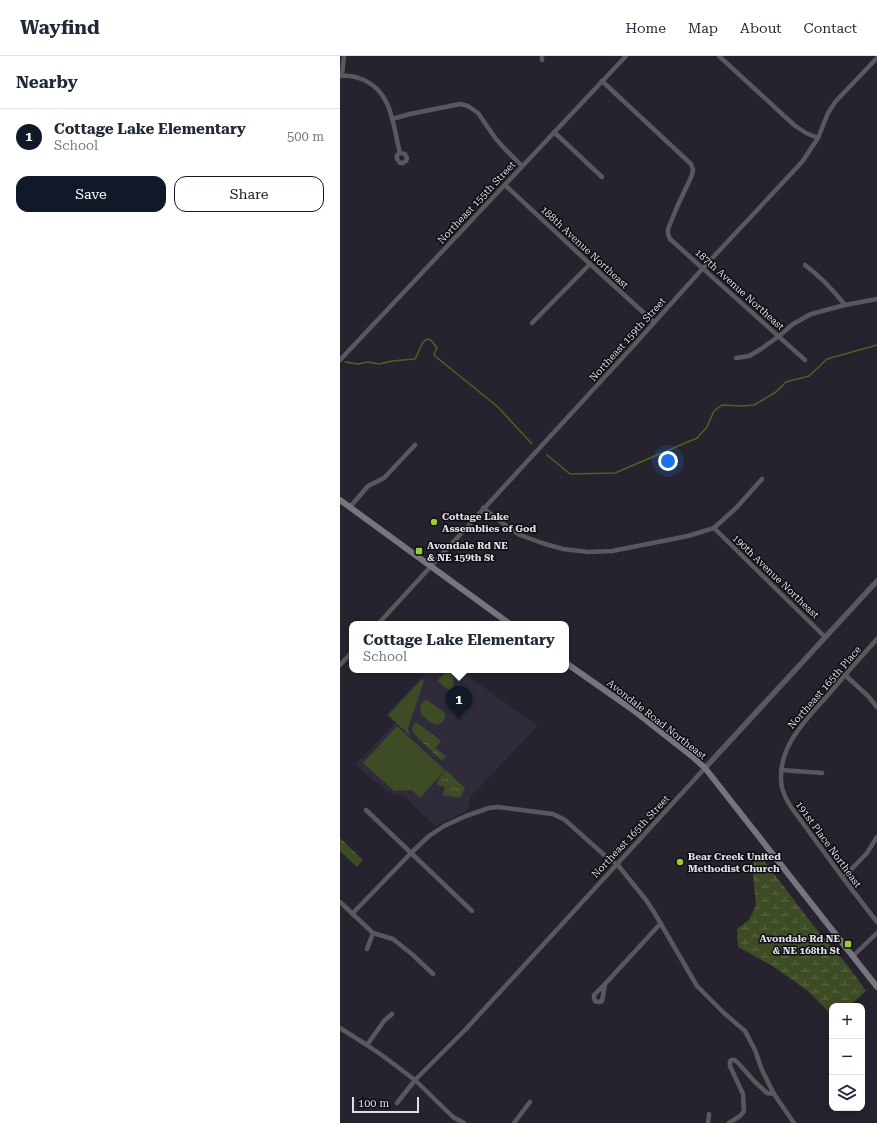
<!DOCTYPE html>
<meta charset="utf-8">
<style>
:root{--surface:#fff;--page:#f2f2f3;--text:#1f2937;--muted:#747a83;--line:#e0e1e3;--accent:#111827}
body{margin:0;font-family:"Roboto Serif",serif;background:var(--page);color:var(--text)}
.controls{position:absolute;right:12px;bottom:12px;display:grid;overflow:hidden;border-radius:8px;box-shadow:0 2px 10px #0003}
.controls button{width:36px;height:36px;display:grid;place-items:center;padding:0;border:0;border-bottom:1px solid var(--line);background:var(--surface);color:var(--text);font:20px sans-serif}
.scale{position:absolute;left:12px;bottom:10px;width:67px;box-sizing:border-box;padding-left:4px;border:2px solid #dfdde5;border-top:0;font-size:11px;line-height:14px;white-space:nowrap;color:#dfdde5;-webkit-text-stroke:3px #0e0d12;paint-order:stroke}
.you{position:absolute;left:328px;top:405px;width:14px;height:14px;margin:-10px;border:3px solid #fff;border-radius:50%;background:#1a73e8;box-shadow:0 0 0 6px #1a73e833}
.badge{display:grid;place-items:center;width:26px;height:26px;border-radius:50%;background:var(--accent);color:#fff;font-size:13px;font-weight:700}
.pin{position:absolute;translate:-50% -33px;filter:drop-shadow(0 1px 2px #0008)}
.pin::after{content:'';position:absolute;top:21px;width:14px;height:12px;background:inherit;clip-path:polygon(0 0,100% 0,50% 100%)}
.popup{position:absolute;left:9px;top:565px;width:220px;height:52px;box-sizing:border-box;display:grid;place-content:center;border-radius:8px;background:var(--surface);filter:drop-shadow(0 1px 3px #0005);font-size:13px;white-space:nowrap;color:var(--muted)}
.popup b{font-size:15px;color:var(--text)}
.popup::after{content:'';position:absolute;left:50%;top:100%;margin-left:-8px;border:8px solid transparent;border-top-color:var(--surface)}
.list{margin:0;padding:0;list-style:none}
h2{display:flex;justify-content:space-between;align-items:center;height:52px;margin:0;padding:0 16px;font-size:17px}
h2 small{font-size:13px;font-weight:400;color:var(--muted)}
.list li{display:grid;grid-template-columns:26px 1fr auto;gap:12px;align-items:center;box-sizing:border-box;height:56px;padding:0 16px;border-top:1px solid var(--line)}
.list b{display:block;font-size:15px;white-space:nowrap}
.list p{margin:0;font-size:13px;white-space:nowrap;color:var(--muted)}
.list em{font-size:13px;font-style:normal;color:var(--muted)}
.actions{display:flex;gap:8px;padding:12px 16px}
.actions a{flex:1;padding:9px 0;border:1px solid var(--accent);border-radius:12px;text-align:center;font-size:14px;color:var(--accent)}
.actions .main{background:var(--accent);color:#fff}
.icon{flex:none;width:22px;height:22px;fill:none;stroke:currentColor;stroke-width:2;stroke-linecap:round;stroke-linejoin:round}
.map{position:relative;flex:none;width:537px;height:1067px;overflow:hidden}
header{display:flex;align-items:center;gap:24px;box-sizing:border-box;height:56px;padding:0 20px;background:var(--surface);border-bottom:1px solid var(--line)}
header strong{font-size:19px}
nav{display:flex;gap:22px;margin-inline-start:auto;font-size:14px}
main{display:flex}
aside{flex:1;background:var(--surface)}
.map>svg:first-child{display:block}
.built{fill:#2f2b3b}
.green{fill:#3d4c24}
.forest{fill:url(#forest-firs)}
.wetland{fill:url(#wetland-marsh)}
.park{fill:url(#park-crowns)}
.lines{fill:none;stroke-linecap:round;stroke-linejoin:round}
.stream{stroke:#4c631f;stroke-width:1.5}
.minor{stroke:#59585d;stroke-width:4.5}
.tertiary{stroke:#59585d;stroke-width:5.5}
.secondary{stroke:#76747d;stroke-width:6}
.poi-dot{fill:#9bcb33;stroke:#0e0d12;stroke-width:1.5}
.labels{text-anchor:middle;stroke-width:3;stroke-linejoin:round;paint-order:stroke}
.street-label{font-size:10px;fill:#dfdde5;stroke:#0e0d12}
.poi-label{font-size:10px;font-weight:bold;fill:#dfdde5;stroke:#0e0d12;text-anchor:start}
</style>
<header>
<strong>Wayfind</strong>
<nav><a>Home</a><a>Map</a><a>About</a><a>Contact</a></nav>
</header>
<main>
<aside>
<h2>Nearby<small></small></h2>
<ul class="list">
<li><span class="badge">1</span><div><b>Cottage Lake Elementary</b><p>School</p></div><em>500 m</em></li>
</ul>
<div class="actions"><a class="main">Save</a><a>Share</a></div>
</aside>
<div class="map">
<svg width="537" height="1067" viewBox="0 0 537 1067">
<defs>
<pattern id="forest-firs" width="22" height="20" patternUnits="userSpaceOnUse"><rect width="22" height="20" fill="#3d4c24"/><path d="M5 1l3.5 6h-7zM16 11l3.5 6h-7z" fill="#596544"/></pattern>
<pattern id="wetland-marsh" width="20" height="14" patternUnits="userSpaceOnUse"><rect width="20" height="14" fill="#3d4c24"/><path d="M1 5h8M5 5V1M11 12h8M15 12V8" fill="none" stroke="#596544"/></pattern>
<pattern id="park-crowns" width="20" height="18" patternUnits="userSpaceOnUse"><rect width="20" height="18" fill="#3d4c24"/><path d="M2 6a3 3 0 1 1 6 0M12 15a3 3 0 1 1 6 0" fill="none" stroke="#596544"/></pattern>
</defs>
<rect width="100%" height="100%" fill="#26232e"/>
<polygon class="built" points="89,614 134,614 128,620 198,670 131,740 127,755 95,770 65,741 49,737 15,709 55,667 46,658"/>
<g class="green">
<polygon points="108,614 113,614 114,634 118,636 118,639 117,641 115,641 110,638 112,637 97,625"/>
<polygon points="82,623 84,625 68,672 70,680 48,659"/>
<path d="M86,644L90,646L104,656C106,660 105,664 102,667C94,671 87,664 81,658C79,653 81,646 86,644Z"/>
<polygon points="76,666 88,675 82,684 79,684 72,674 74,668"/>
<polygon points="57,670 105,714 80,742 72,734 54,735 23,707"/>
</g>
<polygon class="forest" points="0,782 23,804 17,811 0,795"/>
<polygon class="wetland" points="420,799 473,869 509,911 526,935 509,950 492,950 492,959 468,935 434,911 398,891 397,873 409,864 416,849 413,819 414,802"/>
<g class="park">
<polygon points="88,675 101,685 95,692 106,700 102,705 81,685"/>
<polygon points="106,714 125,732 120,742 103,739 105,731 100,730 97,728 99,722"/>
</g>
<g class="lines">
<g class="stream">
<polyline points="5,306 18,308 28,306 39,308 52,305 75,303 83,286 87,283 91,284 97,292 94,298 95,300 158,351 192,388"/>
<polyline points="207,399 230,418 275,417 357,382 367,371 374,355 382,349 402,350 414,349 436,336 446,326 469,320 487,303 537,289"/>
</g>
<g class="minor">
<polyline points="202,0 202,4"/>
<polyline points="379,0 454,69 466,77 478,82"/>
<polyline points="2,19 4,0"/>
<path d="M0,20C8,19 17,21 24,24C53,37 53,71 60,97L65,98L67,102L66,105L63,107H60L57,103V99L60,97"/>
<polyline points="262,25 351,108 353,114 352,119 337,151 328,173 328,178 330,183 465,304"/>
<polyline points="52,63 70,58 120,48 128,50 138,57 156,83 165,93 182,110"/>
<polyline points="214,76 262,121"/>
<polyline points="165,129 250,208 314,266"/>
<path d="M465,209C480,220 493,234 505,249"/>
<polyline points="192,267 250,208"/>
<polyline points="396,302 409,300 421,293 439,280 453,268 471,258 505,249 537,243"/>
<polyline points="0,304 286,0"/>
<polyline points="10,451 28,430 44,422 75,389"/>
<polyline points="143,452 169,472 180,479 202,487 223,493 248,496 272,495 348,480 374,472 397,451 422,423"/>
<polyline points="374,472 485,581"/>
<polyline points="38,568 295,288 363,212 462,106 478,82 488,57 496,45 537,2"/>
<path d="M537,583C520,602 504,620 488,639C465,665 435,693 442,732C444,739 447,745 451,751L503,822L537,866"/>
<polyline points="0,609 12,596"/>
<polyline points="505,619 528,640 537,651"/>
<polyline points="441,714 482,717"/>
<polyline points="26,754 132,855"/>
<polyline points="503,822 527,797 537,781"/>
<polyline points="0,846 33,877 53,883 73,899 93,918"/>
<polyline points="12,858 71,797 89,780 104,770 126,760 149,752 158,751 213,758 225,764 271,805 277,808 306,844 314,856 357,930 384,957 405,975 415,994 422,1014 434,1038 454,1067"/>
<polyline points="27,893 33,877"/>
<polyline points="513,900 537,877"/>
<polyline points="265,928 262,945 259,946 255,945 254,942 254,939 265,928 321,867"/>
<polyline points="0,972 27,989 43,1000 75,1024 113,1061 124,1067"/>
<polyline points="27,989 44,965 52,958"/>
<polyline points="57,1047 75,1024 126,973 365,712"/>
<polyline points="174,1067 190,1046"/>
<polyline points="368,1067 369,1058"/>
<polyline points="389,1067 400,1060 404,1055 403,1038 390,1010 390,1005 392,1004 395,1004 400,1009 415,1026 427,1037 434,1038"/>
</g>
<polyline class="tertiary" points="365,712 537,525"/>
<g class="secondary">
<polyline points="0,444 170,568"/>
<polyline points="226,607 293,654 354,702 365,712 537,931"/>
</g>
</g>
<g class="poi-dot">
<circle cx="94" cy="466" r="4"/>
<rect x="75" y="491" width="8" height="8" rx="2"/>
<circle cx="340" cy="806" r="4"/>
<rect x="504" y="884" width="8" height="8" rx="2"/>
</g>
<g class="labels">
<g class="street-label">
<text transform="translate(136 146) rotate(-47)" y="4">Northeast 155th Street</text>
<text transform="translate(245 191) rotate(43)" y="4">188th Avenue Northeast</text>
<text transform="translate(400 233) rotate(42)" y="4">187th Avenue Northeast</text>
<text transform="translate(287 283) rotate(-48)" y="4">Northeast 159th Street</text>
<text transform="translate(436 520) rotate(44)" y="4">190th Avenue Northeast</text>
<text transform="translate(484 631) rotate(-49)" y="4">Northeast 165th Place</text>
<text transform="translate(317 663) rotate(38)" y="4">Avondale Road Northeast</text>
<text transform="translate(290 780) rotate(-47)" y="4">Northeast 165th Street</text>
<text transform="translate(489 788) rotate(54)" y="4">191st Place Northeast</text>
</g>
<g class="poi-label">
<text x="102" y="464">Cottage Lake<tspan x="102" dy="12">Assemblies of God</tspan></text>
<text x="87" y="493">Avondale Rd NE<tspan x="87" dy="12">&amp; NE 159th St</tspan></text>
<text x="348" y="804">Bear Creek United<tspan x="348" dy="12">Methodist Church</tspan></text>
<text x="500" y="886" text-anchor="end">Avondale Rd NE<tspan x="500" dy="12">&amp; NE 168th St</tspan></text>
</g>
</g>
</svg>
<div class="controls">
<button>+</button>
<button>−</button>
<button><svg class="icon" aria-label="layers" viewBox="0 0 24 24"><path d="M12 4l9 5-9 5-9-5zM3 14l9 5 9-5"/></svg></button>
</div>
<div class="scale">100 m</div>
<div class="you"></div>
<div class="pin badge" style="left:119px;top:663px">1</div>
<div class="popup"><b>Cottage Lake Elementary</b>School</div>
</div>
</main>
